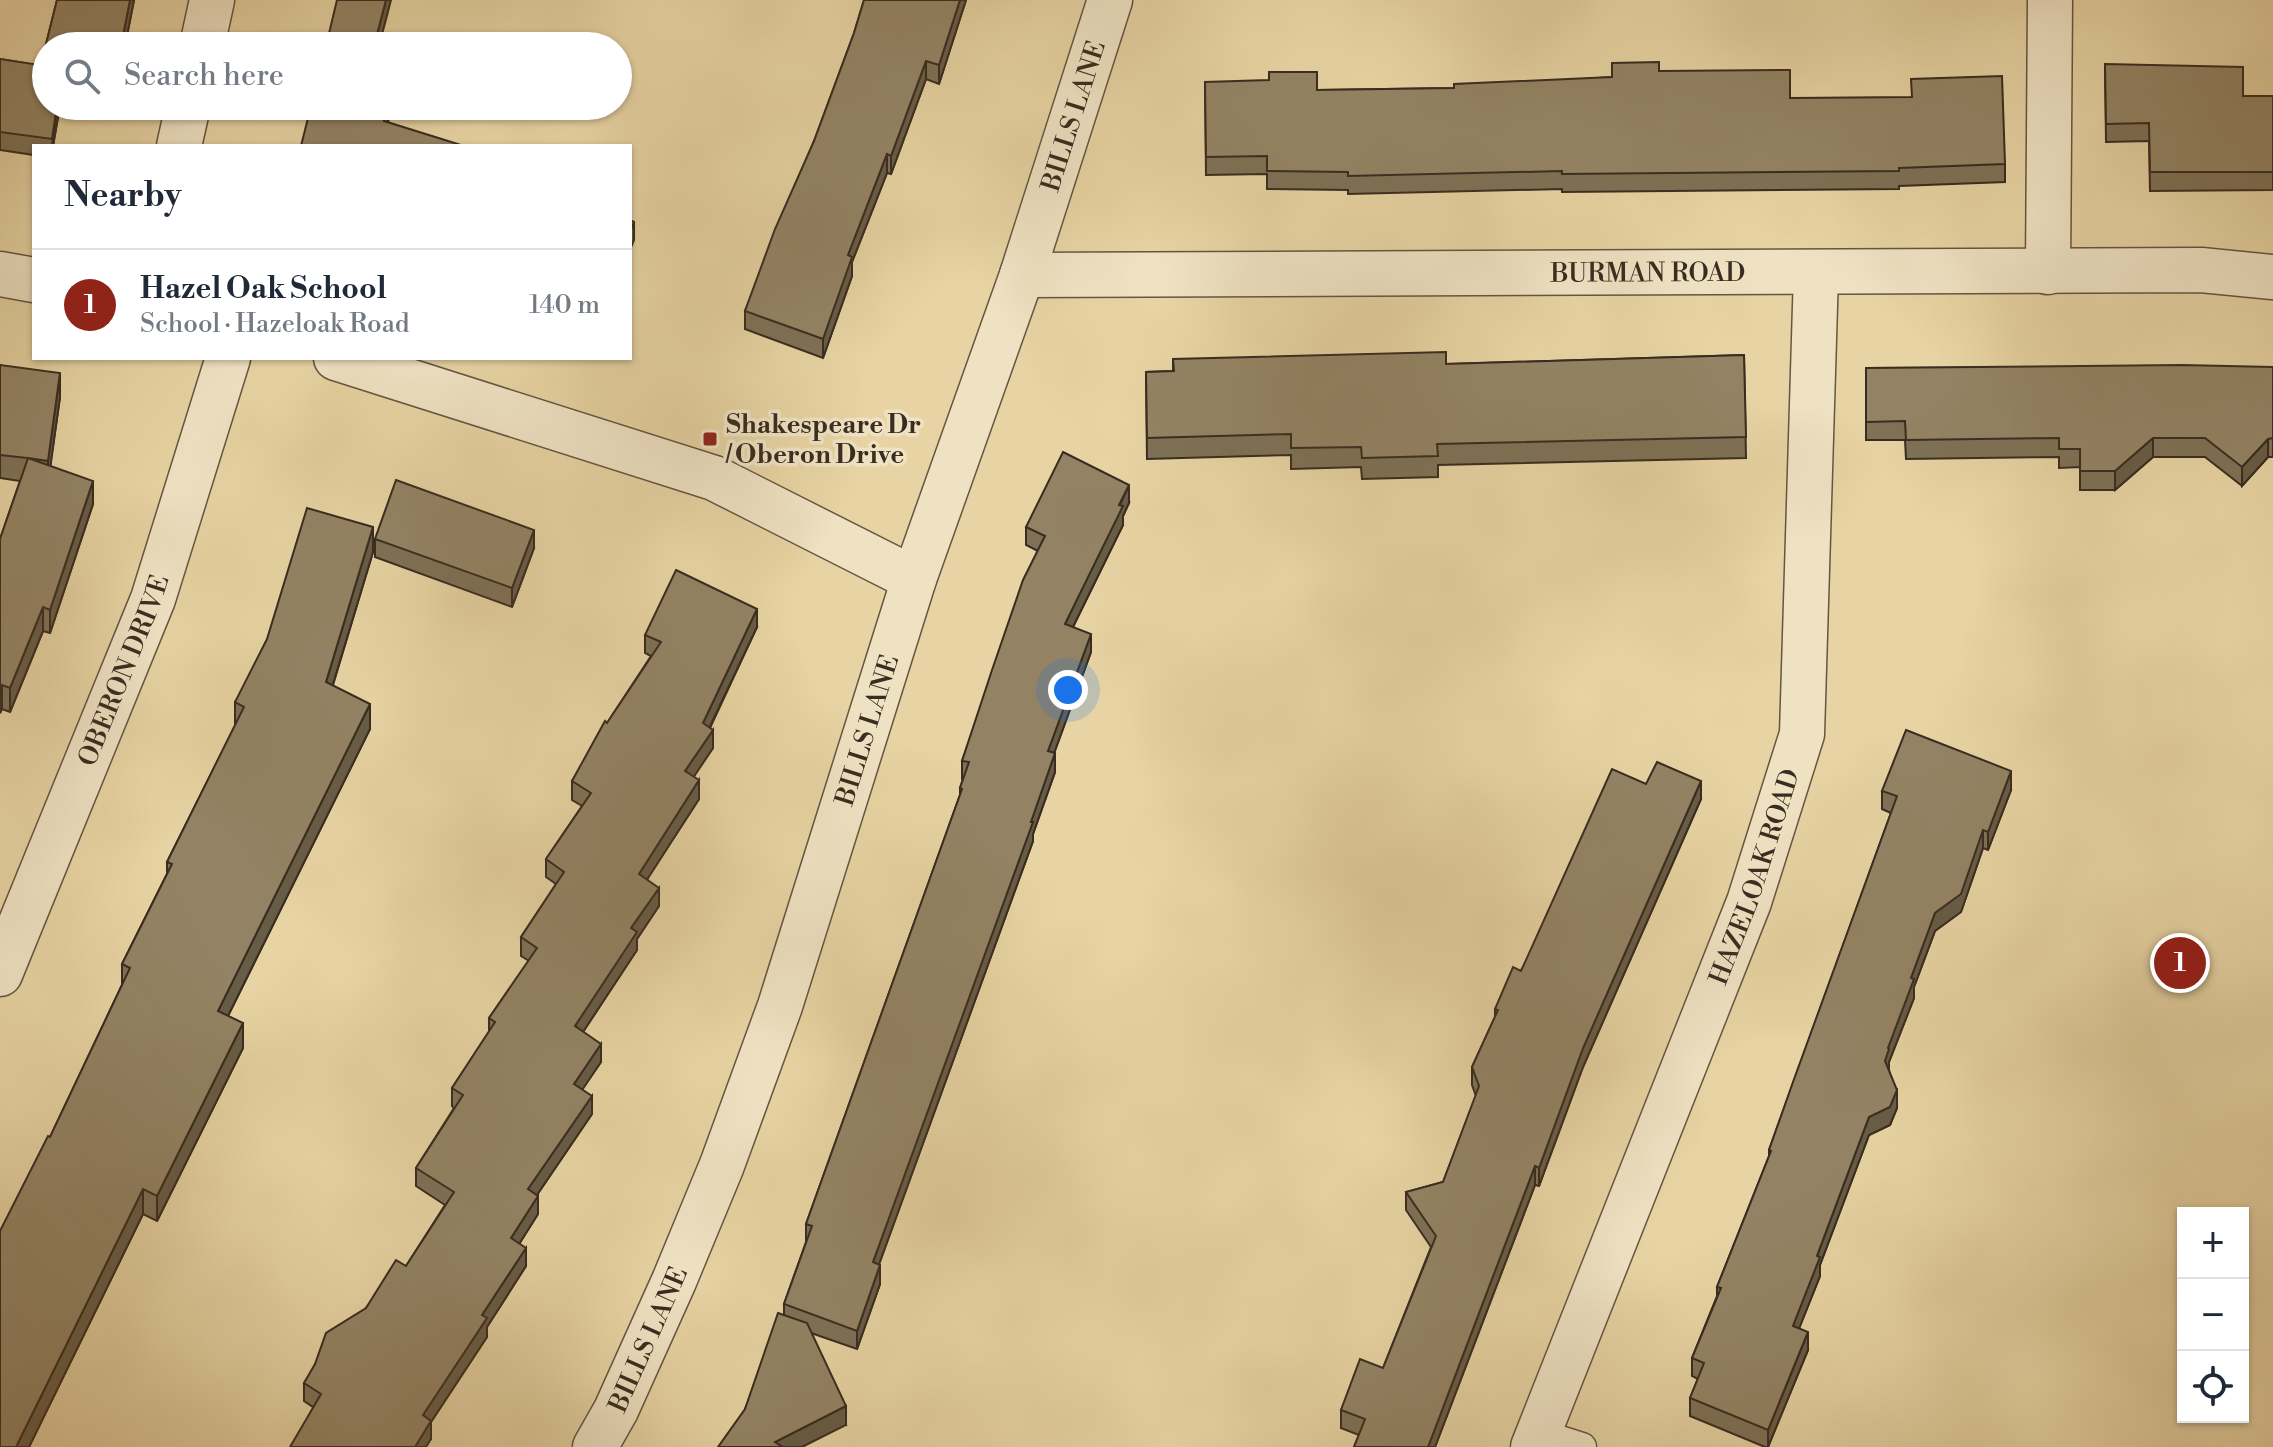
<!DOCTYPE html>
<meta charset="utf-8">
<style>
:root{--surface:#fff;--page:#f2f2f3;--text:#1f2937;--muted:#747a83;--line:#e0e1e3;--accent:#8f2418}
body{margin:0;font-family:"Libre Bodoni",serif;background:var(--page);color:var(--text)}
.controls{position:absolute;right:24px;bottom:24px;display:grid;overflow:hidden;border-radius:0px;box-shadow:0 2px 6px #0004}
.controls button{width:72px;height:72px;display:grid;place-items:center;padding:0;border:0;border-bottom:2px solid var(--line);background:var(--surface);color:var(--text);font:40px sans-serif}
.you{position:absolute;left:1068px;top:690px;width:28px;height:28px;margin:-20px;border:6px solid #fff;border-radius:50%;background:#1a73e8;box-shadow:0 0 0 12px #1a73e833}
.badge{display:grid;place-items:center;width:52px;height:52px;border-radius:50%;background:var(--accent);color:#fff;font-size:26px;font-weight:700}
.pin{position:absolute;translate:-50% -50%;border:4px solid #fff;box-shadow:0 2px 8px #0006}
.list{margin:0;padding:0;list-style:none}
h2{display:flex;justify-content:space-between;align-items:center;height:104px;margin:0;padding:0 32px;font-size:34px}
h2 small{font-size:26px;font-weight:400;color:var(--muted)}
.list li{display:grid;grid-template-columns:52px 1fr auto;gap:24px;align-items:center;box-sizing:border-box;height:112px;padding:0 32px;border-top:2px solid var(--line)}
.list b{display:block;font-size:30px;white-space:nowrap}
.list p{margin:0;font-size:26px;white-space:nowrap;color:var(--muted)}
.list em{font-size:26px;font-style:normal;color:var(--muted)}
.icon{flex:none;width:44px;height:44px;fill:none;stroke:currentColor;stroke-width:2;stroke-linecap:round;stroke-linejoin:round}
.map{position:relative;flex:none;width:2273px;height:1447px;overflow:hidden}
.search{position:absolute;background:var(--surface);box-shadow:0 2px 6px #0004;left:32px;top:32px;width:600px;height:88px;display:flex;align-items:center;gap:20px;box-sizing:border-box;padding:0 28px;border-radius:44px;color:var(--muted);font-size:30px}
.panel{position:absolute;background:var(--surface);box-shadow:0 2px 6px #0004;left:32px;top:144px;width:600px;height:216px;border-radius:0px}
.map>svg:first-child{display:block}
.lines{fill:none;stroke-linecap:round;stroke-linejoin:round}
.service-casing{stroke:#645641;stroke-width:31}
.minor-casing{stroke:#645641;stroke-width:47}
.tertiary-casing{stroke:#645641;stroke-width:47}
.service{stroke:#efe2c3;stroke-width:28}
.minor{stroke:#efe2c3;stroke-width:44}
.tertiary{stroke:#efe2c3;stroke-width:44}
.wall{fill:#7e7156;stroke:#392c20;stroke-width:2}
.shaded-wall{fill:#675c46;stroke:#392c20;stroke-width:2}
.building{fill:#938364;stroke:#392c20;stroke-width:2}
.poi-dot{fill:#8f2418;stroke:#efe2c3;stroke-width:3}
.labels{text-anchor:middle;stroke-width:7;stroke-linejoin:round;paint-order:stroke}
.street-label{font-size:26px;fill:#392c20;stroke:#efe2c3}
.poi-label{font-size:26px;font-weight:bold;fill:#392c20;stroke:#efe2c3;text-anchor:start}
</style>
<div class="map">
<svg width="2273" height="1447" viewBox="0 0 2273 1447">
<rect width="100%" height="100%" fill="#e7d3a3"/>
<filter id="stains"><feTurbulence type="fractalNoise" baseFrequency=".0025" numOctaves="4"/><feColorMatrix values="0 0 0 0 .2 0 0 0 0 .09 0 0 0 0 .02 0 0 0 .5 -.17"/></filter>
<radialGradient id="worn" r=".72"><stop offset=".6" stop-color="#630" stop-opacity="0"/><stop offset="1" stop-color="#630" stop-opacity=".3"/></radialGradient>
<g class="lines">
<defs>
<polyline id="service" points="1538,1433 1582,1447"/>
<g id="minor">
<polyline points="202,46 212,0"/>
<polyline points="179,146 188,106"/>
<polyline points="2048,272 2050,0"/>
<path id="s1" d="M0,974L153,599L228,358"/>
<path id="s2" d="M1533,1447L1749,902L1802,734L1816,273"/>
</g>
<g id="tertiary">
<polyline points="0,274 34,280"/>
<path id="s3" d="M1022,275L2201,270L2273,277"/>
<polyline points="336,358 714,478 914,579"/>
<path id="s4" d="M595,1447L616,1410L674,1281L722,1165L780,1006L914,579L1022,275L1110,0"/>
</g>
</defs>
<use href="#service" class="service-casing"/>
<use href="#minor" class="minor-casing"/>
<use href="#tertiary" class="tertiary-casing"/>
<use href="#service" class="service"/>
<use href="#minor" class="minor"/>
<use href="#tertiary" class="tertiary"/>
</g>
<g class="wall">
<polygon points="57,0 134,0 125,46 46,46 46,106 60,106 53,146 34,146 34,155 0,150 0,59 43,66 43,56"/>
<polygon points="864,0 966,0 939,84 926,79 891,174 887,173 852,262 852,276 823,358 745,329 745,311 814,141 854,33"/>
<polygon points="2105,64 2243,96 2273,96 2273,190 2150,191 2149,141 2106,142"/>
<polygon points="1659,71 1790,98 2005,164 2005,182 1899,186 1899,189 1562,192 1562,189 1348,194 1348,190 1267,189 1267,174 1206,175 1205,82 1317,90 1454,88 1612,77"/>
<polygon points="1744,355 1746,458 1438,465 1438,477 1362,479 1361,467 1291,469 1291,455 1147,459 1146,372 1173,371 1173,359 1446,364"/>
<polygon points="0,365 60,397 50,466 93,504 50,633 43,631 10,712 2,709 0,713 0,539 20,481 0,478"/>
<polygon points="2273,367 2273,457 2268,457 2242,486 2205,457 2153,457 2115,490 2080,490 2080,467 2059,468 2059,457 1906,459 1905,440 1866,440 1866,368"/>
<polygon points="1129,503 1123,516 1123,525 1073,627 1091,652 1054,753 1055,772 1033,834 1033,841 879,1264 880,1284 857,1349 811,1333 846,1425 745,1409 784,1315 784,1304 806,1242 806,1224 960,795 960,788 963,779 962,779 962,761 1038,551 1026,545 1026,527"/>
<polygon points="375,539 534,548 512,607 375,557"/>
<polygon points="373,552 333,685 370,729 228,1016 243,1048 157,1221 143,1214 29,1447 0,1447 50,1137 122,985 122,964 167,874 167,862 235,726 235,702"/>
<polygon points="757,627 710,728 713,748 693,777 699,799 647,879 659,906 637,939 637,950 583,1032 601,1062 582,1089 592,1114 537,1195 538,1214 519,1244 526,1266 487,1327 487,1337 431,1422 431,1439 313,1407 304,1401 304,1383 366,1308 406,1266 445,1205 416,1186 416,1168 454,1108 452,1106 452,1088 489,1032 489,1018 529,961 521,956 521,937 556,884 546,877 546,859 582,806 572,800 572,781 607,723 651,656 645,653 645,635"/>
<polygon points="1646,784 1701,799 1583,1067 1539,1186 1535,1185 1435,1447 1354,1447 1359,1435 1341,1428 1341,1410 1383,1368 1431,1247 1406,1210 1406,1192 1443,1182 1476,1096 1472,1085 1472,1067 1495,1017 1495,1009"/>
<polygon points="2011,790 1988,850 1983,848 1961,912 1935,931 1914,987 1914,998 1889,1062 1889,1070 1897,1108 1890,1125 1869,1135 1820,1265 1820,1276 1799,1328 1808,1350 1768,1447 1765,1447 1690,1416 1690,1398 1698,1379 1692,1376 1692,1358 1717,1296 1717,1287 1769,1156 1769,1150 1891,813 1882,809 1882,791"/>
</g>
<g class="shaded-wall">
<polygon points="130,0 134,0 125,46 121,46"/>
<polygon points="386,0 391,0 379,46 374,46"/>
<polygon points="960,0 966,0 939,84 939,65"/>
<polygon points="926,61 926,79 891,174 891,156"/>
<polygon points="57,106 60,106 53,146 52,146"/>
<polygon points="387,106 392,106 384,139 384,121"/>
<polygon points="887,154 887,173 852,262 852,276 823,358 823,339 848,255"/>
<polygon points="634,222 634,240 630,250 630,232"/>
<polygon points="60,373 60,397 48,484 48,461"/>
<polygon points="2153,438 2153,457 2115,490 2115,471"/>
<polygon points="2268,439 2268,457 2242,486 2242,467"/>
<polygon points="93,481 93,504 50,633 50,610"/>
<polygon points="1129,485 1129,503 1123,516 1123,525 1065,643 1065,624"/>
<polygon points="373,527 373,552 326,707 326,682"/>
<polygon points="534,530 534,548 512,607 512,588"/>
<polygon points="43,607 43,631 10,712 10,688"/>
<polygon points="757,609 757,627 703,741 703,723"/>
<polygon points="1091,634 1091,652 1048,770 1048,751"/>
<polygon points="2,685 2,709 0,713 0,690"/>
<polygon points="370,704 370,729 218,1036 218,1011"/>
<polygon points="713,730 713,748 685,790 685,771"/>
<polygon points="1055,753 1055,772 1033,834 1033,841 873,1281 873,1262"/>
<polygon points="2011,771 2011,790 1988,850 1988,832"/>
<polygon points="699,780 699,799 639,892 639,874"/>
<polygon points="1701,781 1701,799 1583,1067 1539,1186 1539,1168 1583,1048"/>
<polygon points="1983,830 1983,848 1961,912 1935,931 1914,987 1914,998 1889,1062 1889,1067 1885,1079 1885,1061 1888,1048 1911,978 1935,913"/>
<polygon points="659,888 659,906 637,939 637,950 575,1044 575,1026 631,928"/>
<polygon points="243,1023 243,1048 157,1221 157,1196"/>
<polygon points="601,1044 601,1062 574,1102 574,1084"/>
<polygon points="1897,1090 1897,1108 1890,1125 1869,1135 1820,1265 1820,1276 1793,1344 1793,1326 1817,1256 1869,1117"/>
<polygon points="592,1096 592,1114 528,1208 528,1189"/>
<polygon points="1535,1166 1535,1185 1435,1447 1428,1447"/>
<polygon points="143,1189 143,1214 29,1447 16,1447"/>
<polygon points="538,1196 538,1214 511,1257 511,1238"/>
<polygon points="526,1248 526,1266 487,1327 487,1337 431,1422 431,1439 426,1447 415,1447 423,1415 482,1315"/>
<polygon points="880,1265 880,1284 857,1349 857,1331"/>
<polygon points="1808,1332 1808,1350 1768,1447 1768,1430"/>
<polygon points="846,1406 846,1425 802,1447 775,1447 775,1442"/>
</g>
<g class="building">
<polygon points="57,0 130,0 121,46 46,46 46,57 43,56"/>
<polygon points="337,0 386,0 374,46 326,46"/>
<polygon points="864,0 960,0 939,65 926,61 891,156 887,154 848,255 852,257 823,339 745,311 775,229 814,141 854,33"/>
<polygon points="0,59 46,66 46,106 57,106 52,139 0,132"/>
<polygon points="1659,62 1659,71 1790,70 1790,98 1912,97 1911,79 2002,76 2005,164 1899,168 1899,171 1562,174 1562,171 1348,176 1348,172 1267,171 1267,156 1206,157 1205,82 1269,80 1269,72 1317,72 1317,90 1454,88 1454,84 1612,77 1612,63"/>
<polygon points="2105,64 2243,67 2243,96 2273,96 2273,172 2150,172 2149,123 2106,124"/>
<polygon points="311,106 387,106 384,121 464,146 301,146"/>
<polygon points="630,220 634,222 630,232"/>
<polygon points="1446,352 1446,364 1744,355 1746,437 1437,444 1438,456 1362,458 1361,447 1291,448 1291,434 1147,438 1146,372 1174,371 1173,359"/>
<polygon points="0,365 60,373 48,461 28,458 93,481 50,610 43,607 10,688 2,685 0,690 0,539 28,458 0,455"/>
<polygon points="2182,365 2273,367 2273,438 2268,439 2242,467 2205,438 2153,438 2115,471 2080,471 2080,449 2059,449 2059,438 1906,440 1905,421 1866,422 1866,368"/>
<polygon points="1063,452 1129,485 1119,505 1123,506 1065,624 1091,634 1048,751 1055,753 1031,822 1033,822 873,1262 880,1265 857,1331 784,1304 812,1226 806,1224 962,789 960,788 969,762 962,761 992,670 1023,580 1045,536 1026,527"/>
<polygon points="396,480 534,530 512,588 375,539"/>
<polygon points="307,508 373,527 326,682 370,704 218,1011 243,1023 157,1196 143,1189 16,1447 0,1447 0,1231 48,1136 50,1137 130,968 122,964 172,864 167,862 244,707 235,702 267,639"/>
<polygon points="676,570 757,609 703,723 713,730 685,771 699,780 639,874 659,888 631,928 637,932 575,1026 601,1044 574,1084 592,1096 528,1189 538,1196 511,1238 526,1248 482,1315 487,1318 423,1415 431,1421 415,1447 290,1447 321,1394 304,1383 315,1364 326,1333 366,1308 396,1260 406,1266 454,1192 416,1168 463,1095 452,1088 495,1022 489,1018 537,948 521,937 564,872 546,859 591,793 572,781 605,721 607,723 661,642 645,635"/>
<polygon points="1906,730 2011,771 1988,832 1983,830 1961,894 1935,913 1911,978 1914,979 1888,1048 1889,1049 1885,1061 1897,1090 1890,1107 1869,1117 1817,1256 1820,1257 1793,1326 1808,1332 1768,1430 1690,1398 1704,1363 1692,1358 1721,1288 1717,1287 1771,1151 1769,1150 1793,1082 1897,796 1882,791"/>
<polygon points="1657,762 1701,781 1583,1048 1539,1168 1535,1166 1428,1447 1354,1447 1365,1419 1341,1410 1360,1359 1383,1368 1436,1236 1406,1192 1443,1182 1479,1086 1472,1067 1498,1010 1495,1009 1513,967 1521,971 1612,769 1646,784"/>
<polygon points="778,1313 807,1323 846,1406 775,1442 783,1447 718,1447 745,1409"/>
</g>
<rect class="poi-dot" x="702" y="431" width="16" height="16" rx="4"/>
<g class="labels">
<g class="street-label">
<text dy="9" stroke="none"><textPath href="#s4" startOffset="1416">BILLS LANE</textPath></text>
<text dy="9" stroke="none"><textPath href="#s3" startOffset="626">BURMAN ROAD</textPath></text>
<text dy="9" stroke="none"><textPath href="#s1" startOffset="328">OBERON DRIVE</textPath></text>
<text dy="9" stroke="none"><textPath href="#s4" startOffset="768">BILLS LANE</textPath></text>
<text dy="9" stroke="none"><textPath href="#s2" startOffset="612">HAZELOAK ROAD</textPath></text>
<text dy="9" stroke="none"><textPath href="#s4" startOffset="120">BILLS LANE</textPath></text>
</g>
<g class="poi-label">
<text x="726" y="433">Shakespeare Dr<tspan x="726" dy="30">/ Oberon Drive</tspan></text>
</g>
</g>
<rect width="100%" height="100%" filter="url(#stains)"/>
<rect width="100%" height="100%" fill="url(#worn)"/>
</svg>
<div class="controls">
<button>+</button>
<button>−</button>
<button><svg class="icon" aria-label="locate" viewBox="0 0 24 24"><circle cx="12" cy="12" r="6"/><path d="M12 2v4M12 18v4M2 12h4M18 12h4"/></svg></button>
</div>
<div class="you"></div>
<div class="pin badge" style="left:2180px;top:963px">1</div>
<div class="search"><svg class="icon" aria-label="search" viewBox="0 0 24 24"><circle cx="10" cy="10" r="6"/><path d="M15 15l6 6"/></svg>Search here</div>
<section class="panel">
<h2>Nearby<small></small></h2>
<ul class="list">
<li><span class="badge">1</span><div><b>Hazel Oak School</b><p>School · Hazeloak Road</p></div><em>140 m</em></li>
</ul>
</section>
</div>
